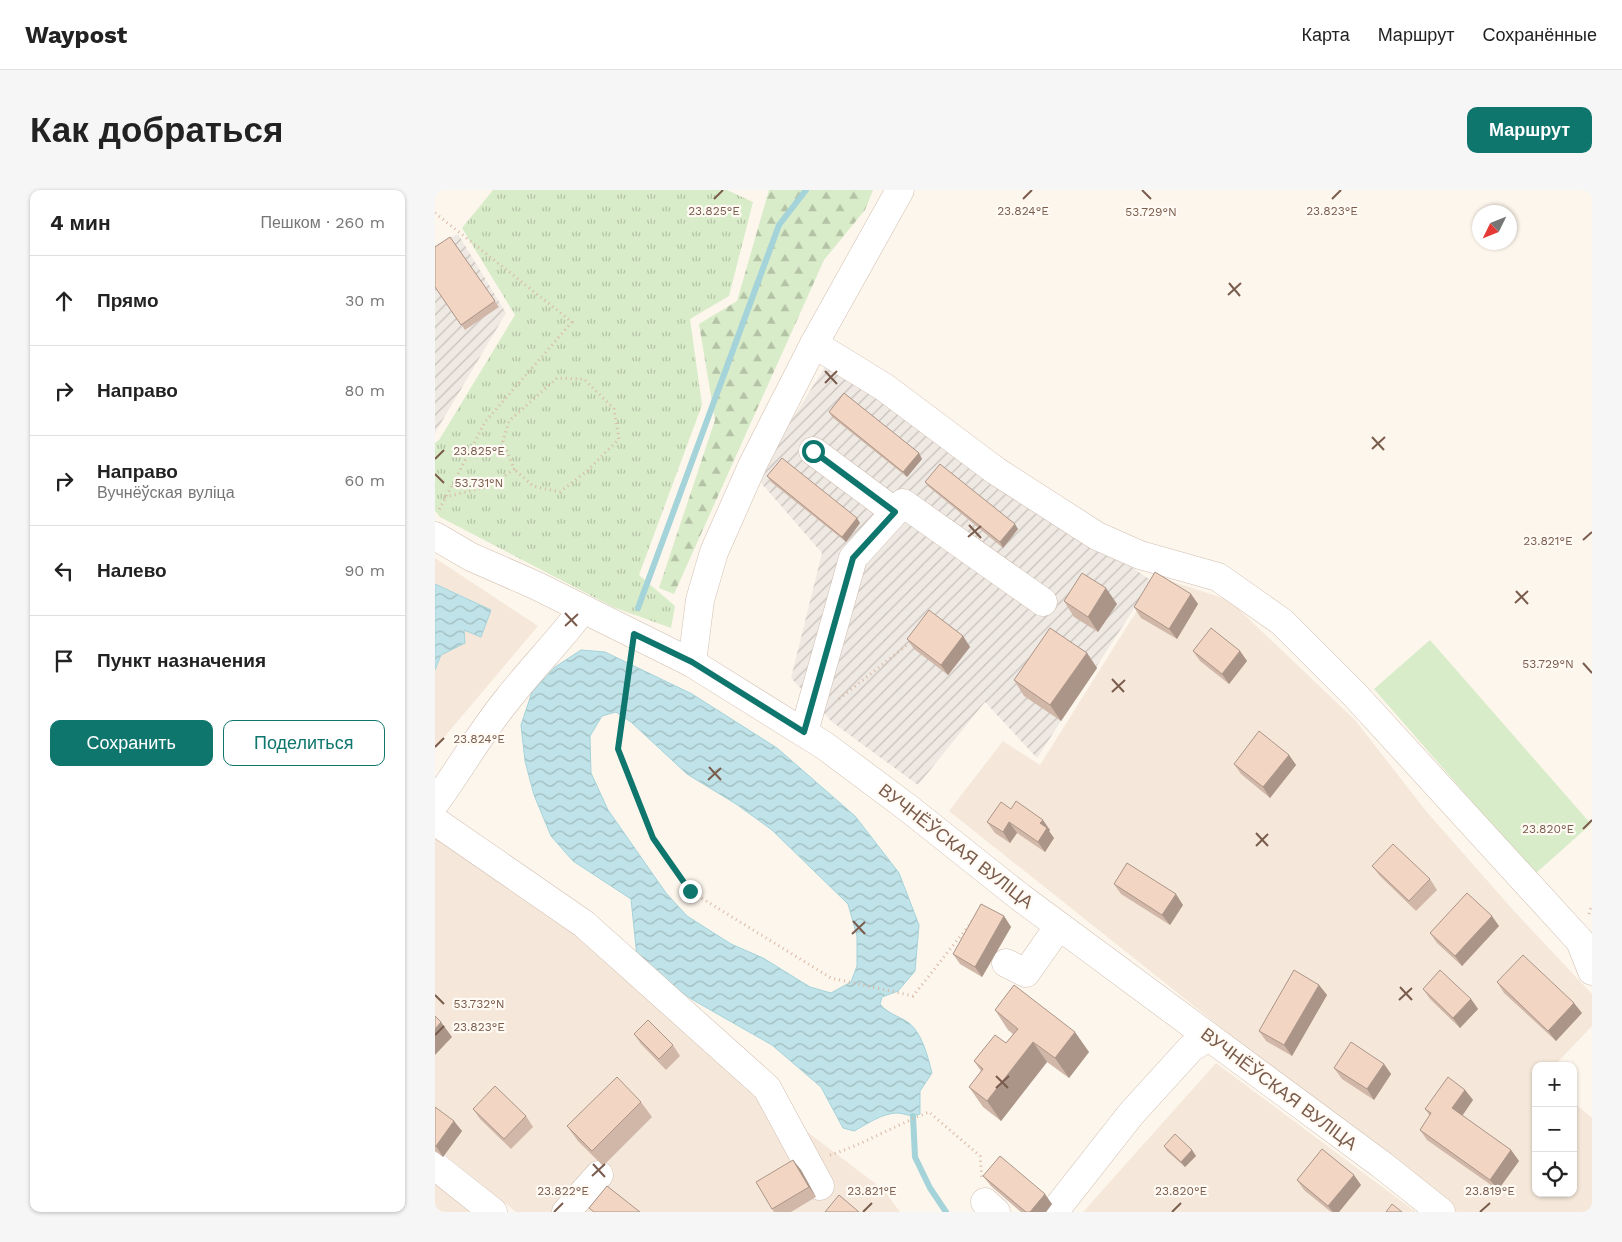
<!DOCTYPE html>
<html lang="ru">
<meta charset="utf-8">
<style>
:root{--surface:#fff;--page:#f6f6f6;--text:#222;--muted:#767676;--line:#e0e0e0;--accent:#0f766e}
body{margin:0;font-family:"Work Sans",sans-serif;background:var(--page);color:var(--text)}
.controls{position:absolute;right:15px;bottom:15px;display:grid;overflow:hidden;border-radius:10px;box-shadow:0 1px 4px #0004}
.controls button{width:45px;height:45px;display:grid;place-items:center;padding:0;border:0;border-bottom:1px solid var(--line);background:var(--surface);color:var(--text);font:25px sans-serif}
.compass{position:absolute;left:1037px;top:15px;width:45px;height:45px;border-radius:50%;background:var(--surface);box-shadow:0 1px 4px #0004;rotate:227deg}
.stop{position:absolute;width:15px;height:15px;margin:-11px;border:4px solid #0f766e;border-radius:50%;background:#fff}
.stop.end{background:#0f766e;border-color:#fff;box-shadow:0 1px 5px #0008}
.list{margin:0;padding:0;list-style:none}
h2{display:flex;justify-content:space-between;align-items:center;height:65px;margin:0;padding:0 20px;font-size:21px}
h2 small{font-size:16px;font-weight:400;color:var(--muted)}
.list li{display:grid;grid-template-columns:32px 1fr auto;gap:15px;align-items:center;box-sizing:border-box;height:90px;padding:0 20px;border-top:1px solid var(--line)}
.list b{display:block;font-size:19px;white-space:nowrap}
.list p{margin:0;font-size:16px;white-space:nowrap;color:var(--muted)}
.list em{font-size:16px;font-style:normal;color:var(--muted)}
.actions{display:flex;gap:10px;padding:15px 20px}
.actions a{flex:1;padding:11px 0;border:1px solid var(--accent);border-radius:10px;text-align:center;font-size:18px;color:var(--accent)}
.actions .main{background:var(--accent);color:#fff}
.icon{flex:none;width:28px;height:28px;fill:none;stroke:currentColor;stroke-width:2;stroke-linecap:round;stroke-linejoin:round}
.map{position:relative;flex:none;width:1157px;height:1022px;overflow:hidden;border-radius:10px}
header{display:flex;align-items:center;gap:30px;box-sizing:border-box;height:70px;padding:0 25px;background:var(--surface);border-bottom:1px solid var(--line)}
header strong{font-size:24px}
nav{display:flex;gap:28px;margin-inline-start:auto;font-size:18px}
.intro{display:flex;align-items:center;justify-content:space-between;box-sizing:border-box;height:120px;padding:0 30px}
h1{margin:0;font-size:35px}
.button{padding:12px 22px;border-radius:10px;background:var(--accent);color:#fff;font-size:18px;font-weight:700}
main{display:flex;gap:30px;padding:0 30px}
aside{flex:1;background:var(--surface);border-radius:10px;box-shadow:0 1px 4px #0004}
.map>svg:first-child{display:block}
.residential{fill:#f5e8da}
.industrial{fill:url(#industrial-furrows)}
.grass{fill:url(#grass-tufts)}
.forest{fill:url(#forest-firs)}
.green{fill:#d8ecc9}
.water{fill:url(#water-waves);stroke:#a5d3da;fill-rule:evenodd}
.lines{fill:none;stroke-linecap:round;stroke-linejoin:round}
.stream{stroke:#a5d3da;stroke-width:6}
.minor-casing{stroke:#d1beb0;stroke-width:29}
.path{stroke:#d9b8a5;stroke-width:3;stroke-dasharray:1 4;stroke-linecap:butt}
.minor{stroke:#fff;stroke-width:28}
.wall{fill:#d1b7a8}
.shaded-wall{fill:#aa9588}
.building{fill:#f3d5c3;stroke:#aa9588}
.route{stroke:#0f766e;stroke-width:6}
.ticks{fill:none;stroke:#7a5c4d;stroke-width:2}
.labels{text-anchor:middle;stroke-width:4.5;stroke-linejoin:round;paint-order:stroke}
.street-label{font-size:18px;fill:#7a5c4d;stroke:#fffaf3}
.ticks-label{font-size:12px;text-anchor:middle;fill:#7a5c4d;stroke:#fffaf3;stroke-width:4.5;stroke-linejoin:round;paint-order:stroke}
</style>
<header>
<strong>Waypost</strong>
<nav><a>Карта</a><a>Маршрут</a><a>Сохранённые</a></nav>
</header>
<div class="intro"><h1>Как добраться</h1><a class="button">Маршрут</a></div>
<main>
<aside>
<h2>4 мин<small>Пешком · 260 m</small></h2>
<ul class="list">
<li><svg class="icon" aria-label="ahead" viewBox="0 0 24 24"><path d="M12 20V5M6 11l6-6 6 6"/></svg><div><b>Прямо</b></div><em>30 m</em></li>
<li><svg class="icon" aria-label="right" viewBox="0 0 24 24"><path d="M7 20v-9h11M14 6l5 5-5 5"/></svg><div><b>Направо</b></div><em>80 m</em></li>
<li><svg class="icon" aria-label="right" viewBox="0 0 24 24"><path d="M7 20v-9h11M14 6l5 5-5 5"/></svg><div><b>Направо</b><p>Вучнёўская вуліца</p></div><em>60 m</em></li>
<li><svg class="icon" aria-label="left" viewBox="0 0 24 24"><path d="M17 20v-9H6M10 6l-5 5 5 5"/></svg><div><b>Налево</b></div><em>90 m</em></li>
<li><svg class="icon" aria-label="arrive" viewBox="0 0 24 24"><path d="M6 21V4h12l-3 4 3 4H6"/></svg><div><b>Пункт назначения</b></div></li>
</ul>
<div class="actions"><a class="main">Сохранить</a><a>Поделиться</a></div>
</aside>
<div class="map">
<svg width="1157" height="1022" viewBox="0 0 1157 1022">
<defs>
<pattern id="industrial-furrows" width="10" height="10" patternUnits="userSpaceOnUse" patternTransform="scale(1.25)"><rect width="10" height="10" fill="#efe9e4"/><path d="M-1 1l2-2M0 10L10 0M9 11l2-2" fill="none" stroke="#c7c0bb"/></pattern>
<pattern id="grass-tufts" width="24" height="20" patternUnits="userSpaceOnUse" patternTransform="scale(1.25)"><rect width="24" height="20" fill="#d8ecc9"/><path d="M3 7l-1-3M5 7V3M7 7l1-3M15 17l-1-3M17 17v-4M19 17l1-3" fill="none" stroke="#b4c2a5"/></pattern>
<pattern id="forest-firs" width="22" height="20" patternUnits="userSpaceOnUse" patternTransform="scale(1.25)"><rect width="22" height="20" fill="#d8ecc9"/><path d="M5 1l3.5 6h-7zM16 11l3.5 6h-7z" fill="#b4c2a5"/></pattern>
<pattern id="water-waves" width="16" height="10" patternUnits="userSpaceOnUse" patternTransform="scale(1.25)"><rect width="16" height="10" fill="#bfe3e8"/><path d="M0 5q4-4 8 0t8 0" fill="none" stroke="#a0bbbe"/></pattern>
</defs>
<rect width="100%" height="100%" fill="#fdf6ec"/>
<g class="residential">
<polygon points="0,368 103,436 0,558"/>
<polygon points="723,387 794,410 920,530 991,621 1079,721 1157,804 1157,836 1119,876 1101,876 1101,1003 1138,1003 1138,912 1157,928 1157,1022 1022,1022 822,869 798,847 514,621 568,551 605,575"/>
<polygon points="0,633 113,696 327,874 371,941 449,1000 465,1022 81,1022 0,957"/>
<polygon points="781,873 981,1022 648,1022"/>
<polygon points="0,986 45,1022 0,1022"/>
</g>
<g class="industrial">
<polygon points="23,44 71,123 0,243 0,55"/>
<polygon points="393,172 717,391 602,568 550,512 483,595 397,532 356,488 387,363 321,287"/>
</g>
<polygon class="grass" points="58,0 292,0 318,12 294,106 255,129 267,215 204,385 240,416 236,438 178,417 5,327 0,321 0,253 4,250 80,125 27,38"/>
<polygon class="forest" points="334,0 438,0 430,20 389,70 239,404 224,398 280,230 264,134 302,111"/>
<polygon class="green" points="995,450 1156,634 1100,684 939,499"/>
<g class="water">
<polygon points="0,394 56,420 46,447 29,440 30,453 6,465 0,480"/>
<path d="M146,460L170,462L257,504L342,558L420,626L464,683L484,735L480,781L463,801L447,807L445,814C453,824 464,826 474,833C487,843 493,867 497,883L485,901V924C476,928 470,923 461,923C446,924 432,934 419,941L408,938L386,897L337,855L258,810L226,788L202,767L196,709L138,671L116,646L99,605L90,571L86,535L97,502L120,477ZM181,522L196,532L252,584L301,614L337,640L413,714L422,746V776L416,792L396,803L375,797L328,768L296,754L252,726L231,703L173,620L156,583L155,546L167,526Z"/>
</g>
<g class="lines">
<g class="stream">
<polyline points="203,418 344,35 371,0"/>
<polyline points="478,926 480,967 495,998 511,1022"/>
</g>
<defs>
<g id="minor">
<polyline points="379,154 449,197 561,281 662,346 705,365 783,387 847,432 920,505 1145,751 1157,781"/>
<polyline points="378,261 460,322"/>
<polyline points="0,346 36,367 100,395 257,473 390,556 473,618 585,707 947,975 1006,1022"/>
<polyline points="257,473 265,410 279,362 318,274 379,154 465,0"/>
<polyline points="369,542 418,368 468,313 608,412"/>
<path d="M0,613C25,579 45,543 72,510C96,479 124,451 148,419"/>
<polyline points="0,631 149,734 332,898 385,996"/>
<polyline points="571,773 591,783 624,736"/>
<polyline points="0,976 58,1022"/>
<polyline points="550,1012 561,1022"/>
<polyline points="131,1022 164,985"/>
<polyline points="619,1022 696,924 756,858 774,847"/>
</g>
</defs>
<use href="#minor" class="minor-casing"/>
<g class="path">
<polyline points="0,23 137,132 50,232 3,322"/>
<polyline points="10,307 56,296 79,279 68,251 74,231 122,188 149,189 179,219 184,249 152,281 125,302 98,296 79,279"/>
<polyline points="195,469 183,559 218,648 255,701 396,788 478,806 539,729"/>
<polyline points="404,509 477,451"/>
<polyline points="1154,724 1157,715"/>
<path d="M395,965C427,955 461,935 494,922L545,966L547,989"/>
</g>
<use href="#minor" class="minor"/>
</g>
<g class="wall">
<polygon points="15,47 64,117 30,140 0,97"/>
<polygon points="394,222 487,269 472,287 397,227"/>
<polygon points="332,286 425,333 411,352 336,292"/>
<polygon points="490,292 583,339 568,358 494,297"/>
<polygon points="756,404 763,414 742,449 706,428 699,417"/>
<polygon points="629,411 682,414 663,442 639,427"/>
<polygon points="528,446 535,457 513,485 479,459 472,449"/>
<polygon points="758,461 805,461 812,471 794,494 765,471"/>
<polygon points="652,463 662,478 626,531 589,506 579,490"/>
<polygon points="854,565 861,575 835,608 806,584 799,574"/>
<polygon points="576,619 615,640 614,641 619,648 610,662 582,643 575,653 560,643 552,632"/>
<polygon points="937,676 995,689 1002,700 981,721 945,686"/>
<polygon points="679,694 748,715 735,735 686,704"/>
<polygon points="569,726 576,737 547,787 525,774 518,764"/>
<polygon points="1064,736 1027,776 1002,753 995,743"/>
<polygon points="1062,792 1147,823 1121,851 1069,803"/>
<polygon points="884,795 892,805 857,866 831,851 824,841"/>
<polygon points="988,799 1036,809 1043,819 1025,838 995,809"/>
<polygon points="560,820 654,862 634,888 612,872 566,931 548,917 534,897 546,881 539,871 571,853 578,844 573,840"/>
<polygon points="199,844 238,855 245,866 231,880 206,854"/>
<polygon points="949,874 956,884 939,910 907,889 899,878"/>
<polygon points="1030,900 1038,910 1027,925 1076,960 1084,971 1063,1000 992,950 985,940 995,926 990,919"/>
<polygon points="206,912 217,927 168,976 143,951 132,936"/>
<polygon points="0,917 27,941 8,967 0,961"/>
<polygon points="38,919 91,926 98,937 76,959 45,929"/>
<polygon points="729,956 757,960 761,966 750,977 732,961"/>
<polygon points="358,970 366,980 381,1007 356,1022 339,1022 337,1019"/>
<polygon points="548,986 617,1014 611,1022 586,1022 556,996"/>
<polygon points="862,990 926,995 904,1022 896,1022 869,1000"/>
</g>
<g class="shaded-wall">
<polygon points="484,263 487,269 472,287 468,282"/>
<polygon points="422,328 425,333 411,352 407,347"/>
<polygon points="580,334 583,339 568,358 565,352"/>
<polygon points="671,398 682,414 663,442 653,427"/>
<polygon points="756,404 763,414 742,449 734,439"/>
<polygon points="528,446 535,457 513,485 506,475"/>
<polygon points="805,461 812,471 794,494 787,484"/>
<polygon points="652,463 662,478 626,531 615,515"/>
<polygon points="854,565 861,575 835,608 828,597"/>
<polygon points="608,630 615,640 614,641 619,648 610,662 603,652 605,633"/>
<polygon points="574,632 582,643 575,653 568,642"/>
<polygon points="741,704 748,715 735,735 727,725"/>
<polygon points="569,726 576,737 547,787 540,777"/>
<polygon points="1057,726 1064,736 1027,776 1020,766"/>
<polygon points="884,795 892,805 857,866 849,855"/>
<polygon points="1036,809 1043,819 1025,838 1018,828"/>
<polygon points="1139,813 1147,823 1121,851 1113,841"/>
<polygon points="6,832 17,847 0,865 0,839"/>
<polygon points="640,842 654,862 634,888 620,868"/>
<polygon points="598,852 612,872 566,931 552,911"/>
<polygon points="949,874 956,884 939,910 932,899"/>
<polygon points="1030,900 1038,910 1025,929 1017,918"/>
<polygon points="19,931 27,941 8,967 1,956"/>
<polygon points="757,960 761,966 750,977 746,972"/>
<polygon points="1076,960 1084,971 1063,1000 1055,990"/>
<polygon points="358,970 366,980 381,1007 374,997"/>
<polygon points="919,985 926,995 904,1022 898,1022 893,1016"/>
<polygon points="610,1004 617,1014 611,1022 595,1022"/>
</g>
<g class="building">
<polygon points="15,47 60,111 26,135 0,97 0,57"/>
<polygon points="409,203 484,263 468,282 394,222"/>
<polygon points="347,268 422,328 407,347 332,286"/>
<polygon points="505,274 580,334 565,352 490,292"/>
<polygon points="720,382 756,404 734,439 699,417"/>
<polygon points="647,383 671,398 653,427 629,411"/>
<polygon points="494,420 528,446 506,475 472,449"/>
<polygon points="615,438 652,463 615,515 579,490"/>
<polygon points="776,438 805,461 787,484 758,461"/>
<polygon points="824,541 854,565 828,597 799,574"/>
<polygon points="581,611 608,630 605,633 612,638 603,652 574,632 568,642 552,632 566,612 576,619"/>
<polygon points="958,654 995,689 974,711 937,676"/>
<polygon points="692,673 741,704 727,725 679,694"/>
<polygon points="1032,703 1057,726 1020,766 995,743"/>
<polygon points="546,714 569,726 540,777 518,764"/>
<polygon points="1088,765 1139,813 1113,841 1062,792"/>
<polygon points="859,780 884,795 849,855 824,841"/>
<polygon points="1005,780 1036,809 1018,828 988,799"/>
<polygon points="579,795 640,842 620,868 598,852 552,911 534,897 548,879 539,871 560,845 571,853 583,839 560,820"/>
<polygon points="0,826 6,832 0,839"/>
<polygon points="213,830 238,855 224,869 199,844"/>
<polygon points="916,852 949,874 932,899 899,878"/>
<polygon points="182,887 206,912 157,961 132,936"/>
<polygon points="1013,887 1030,900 1017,918 1076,960 1055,990 985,940 996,923 990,919"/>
<polygon points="60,896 91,926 69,949 38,919"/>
<polygon points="0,917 19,931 1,956 0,956"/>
<polygon points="740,944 757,960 746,972 729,956"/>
<polygon points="887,959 919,985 893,1016 862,990"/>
<polygon points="565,966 610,1004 595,1022 591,1022 548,986"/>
<polygon points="358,970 374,997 337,1019 321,992"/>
<polygon points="172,996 205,1022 159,1022 154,1018"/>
<polygon points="404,1005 424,1022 390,1022"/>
<polygon points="957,1014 967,1022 951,1022"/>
</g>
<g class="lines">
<polyline class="route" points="255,701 218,648 183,559 199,444 257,472 369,542 418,368 460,322 378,261"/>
</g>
<path class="ticks" d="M707,0L716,9M279,9L288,0M588,9L597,0M897,9L906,0M794,93L805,106M793,105L806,93M390,181L402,194M390,193L402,181M937,247L949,260M937,259L950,247M0,269L9,260M0,284L9,293M534,335L546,348M533,347L546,336M1148,350L1157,342M1081,401L1093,414M1080,413L1093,401M130,423L142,436M130,436L143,424M1148,473L1157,483M677,489L689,502M677,502L690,490M0,557L9,548M274,577L286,590M273,590L286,578M1148,639L1157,630M821,643L833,656M821,656L833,644M418,731L430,744M417,744L430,732M965,797L977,810M0,805L9,814M964,810L977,798M0,845L9,836M561,886L573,898M561,898L574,886M158,974L170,987M157,986L170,974M119,1022L128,1013M428,1022L437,1013M737,1022L746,1013M1045,1022L1055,1013"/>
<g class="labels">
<g class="street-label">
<text transform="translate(521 656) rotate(38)" y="6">ВУЧНЁЎСКАЯ ВУЛІЦА</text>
<text transform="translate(844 899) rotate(37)" y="6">ВУЧНЁЎСКАЯ ВУЛІЦА</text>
</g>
</g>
<g class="ticks-label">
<text x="279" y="25">23.825°E</text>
<text x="588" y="25">23.824°E</text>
<text x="897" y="25">23.823°E</text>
<text x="716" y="26">53.729°N</text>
<text x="44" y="265">23.825°E</text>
<text x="44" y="297">53.731°N</text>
<text x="1113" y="355">23.821°E</text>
<text x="1113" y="478">53.729°N</text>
<text x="44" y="553">23.824°E</text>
<text x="1113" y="643">23.820°E</text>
<text x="44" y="818">53.732°N</text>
<text x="44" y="841">23.823°E</text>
<text x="128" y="1005">23.822°E</text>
<text x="437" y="1005">23.821°E</text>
<text x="746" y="1005">23.820°E</text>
<text x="1055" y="1005">23.819°E</text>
</g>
</svg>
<div class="controls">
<button>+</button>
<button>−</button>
<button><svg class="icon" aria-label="locate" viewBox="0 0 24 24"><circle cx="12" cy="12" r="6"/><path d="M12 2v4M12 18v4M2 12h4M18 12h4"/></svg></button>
</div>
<svg class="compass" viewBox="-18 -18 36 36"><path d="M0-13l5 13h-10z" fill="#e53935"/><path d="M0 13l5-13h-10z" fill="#767676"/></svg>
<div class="stop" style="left:378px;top:261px"></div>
<div class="stop end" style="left:255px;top:701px"></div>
</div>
</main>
